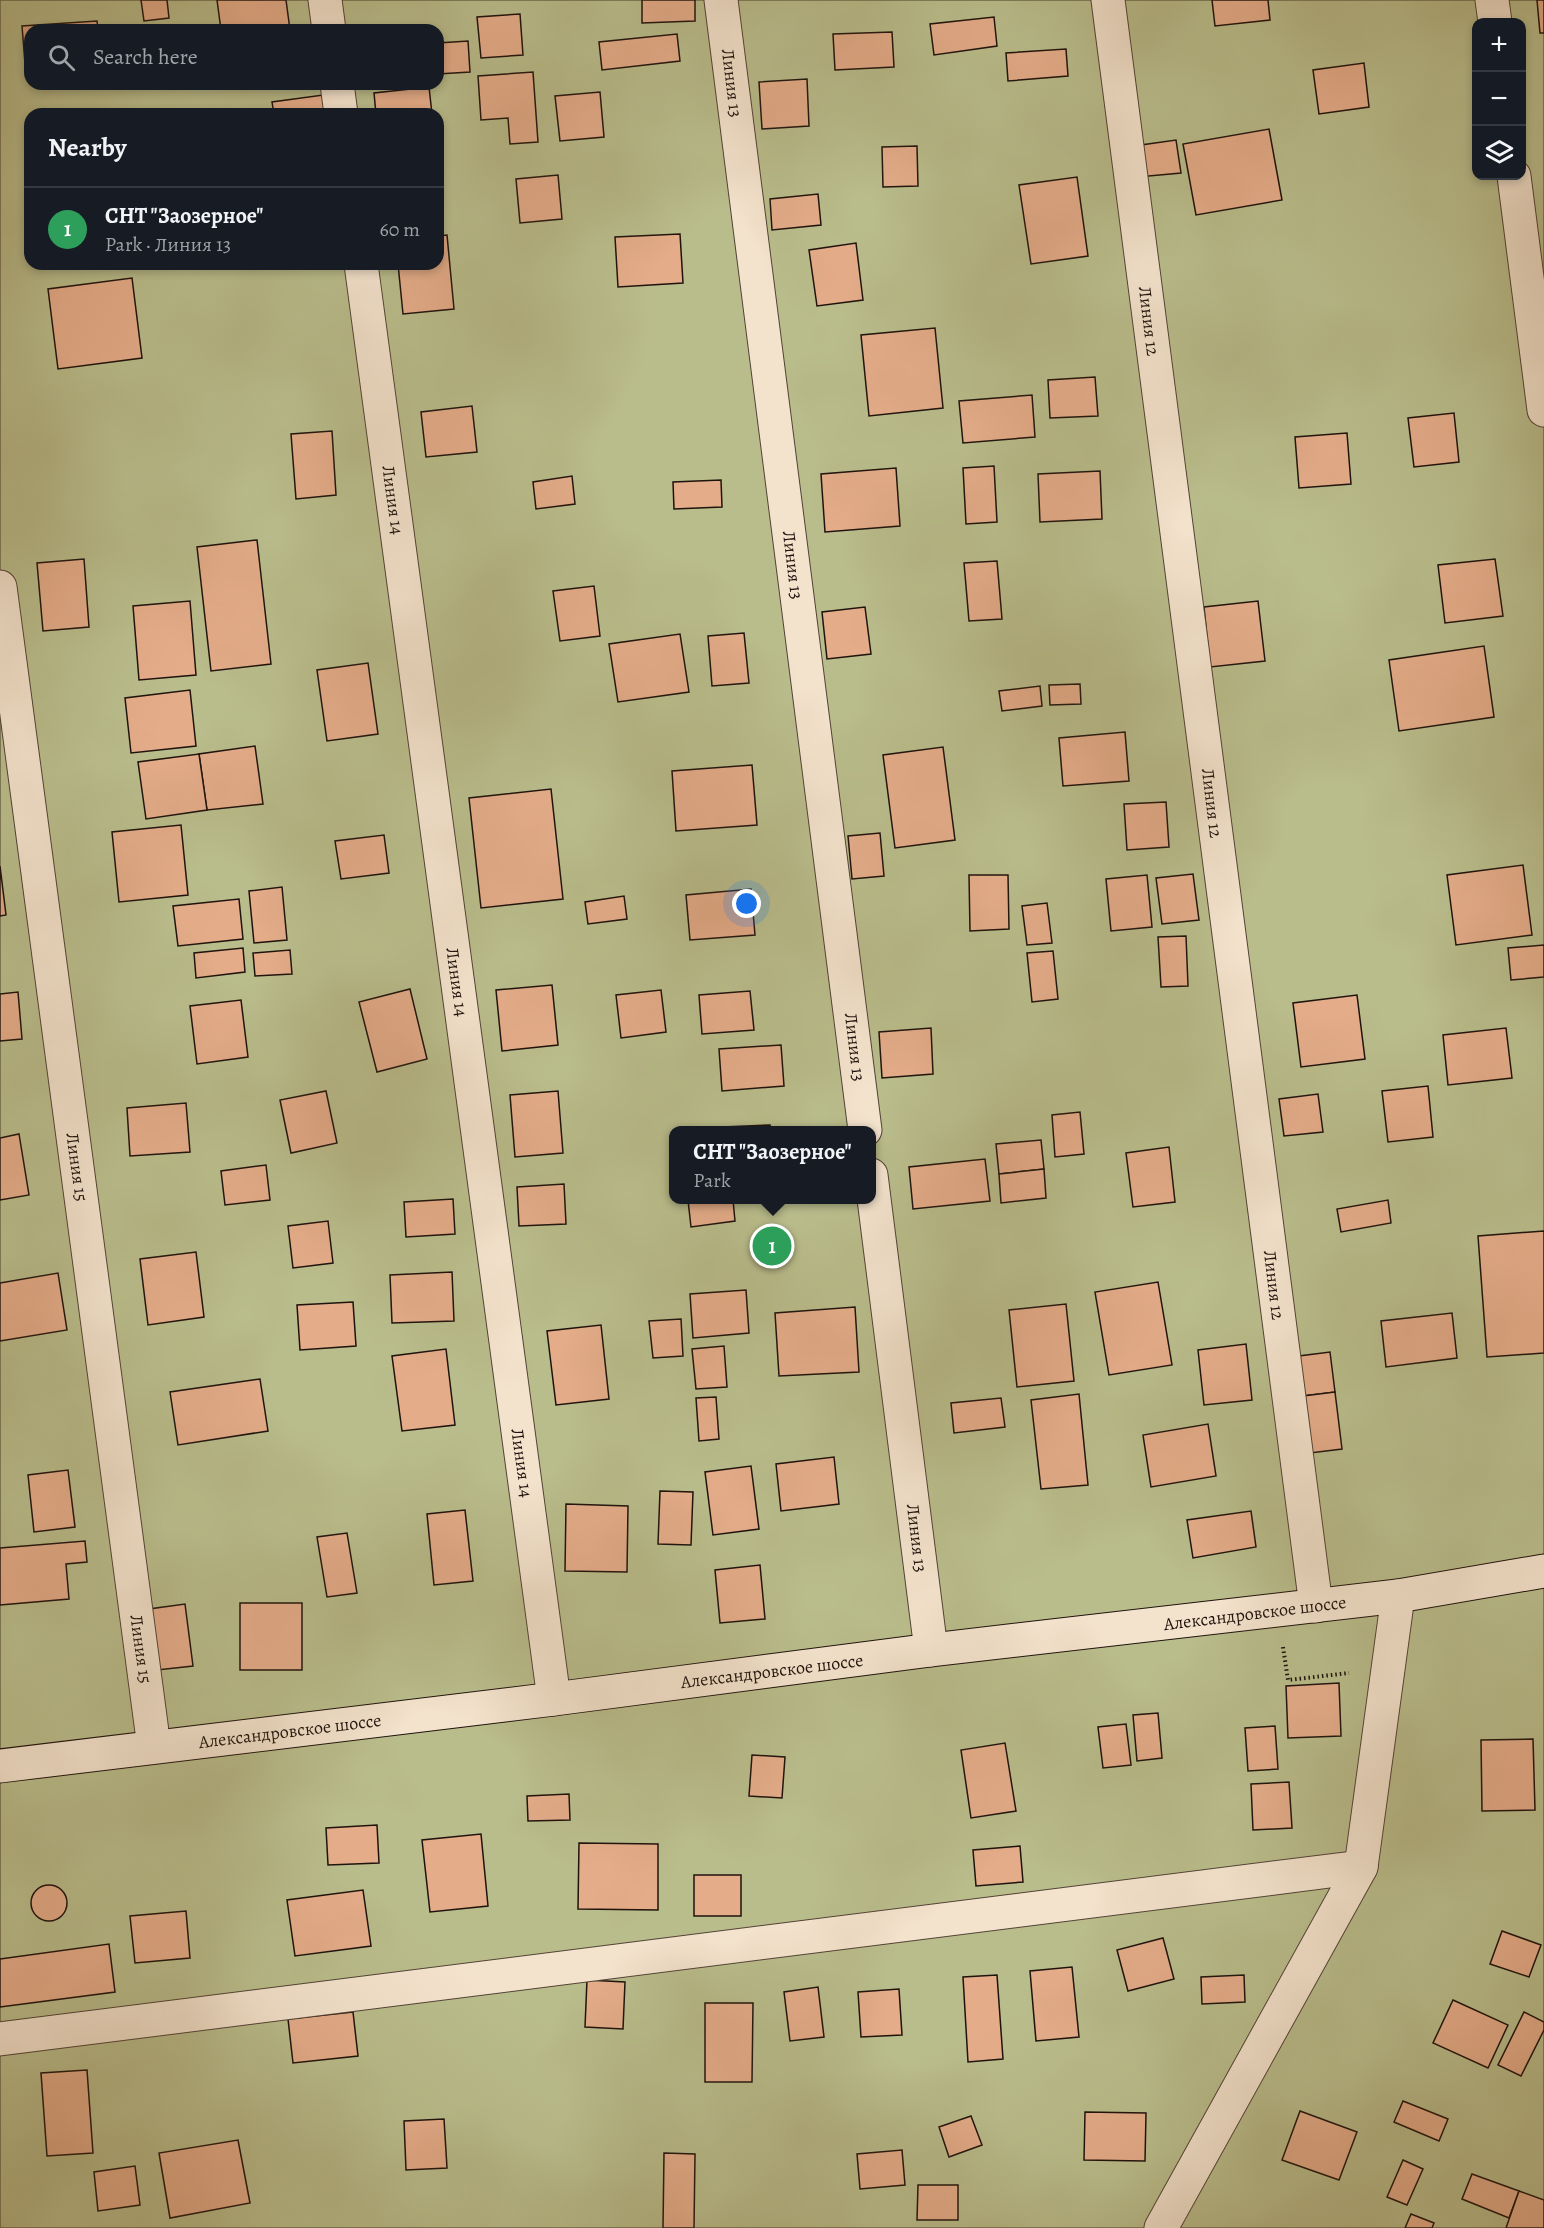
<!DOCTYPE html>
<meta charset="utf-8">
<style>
:root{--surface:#171b24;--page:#242831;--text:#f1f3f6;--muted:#9ea1a6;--line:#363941;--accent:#7c3aed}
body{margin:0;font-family:Alegreya,serif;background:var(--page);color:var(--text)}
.controls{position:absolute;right:18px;top:18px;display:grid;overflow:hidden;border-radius:12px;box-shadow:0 3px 9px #0003}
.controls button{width:54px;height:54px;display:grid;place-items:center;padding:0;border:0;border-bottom:2px solid var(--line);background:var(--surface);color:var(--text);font:30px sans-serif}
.you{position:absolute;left:747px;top:904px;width:21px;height:21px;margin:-15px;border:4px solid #fff;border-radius:50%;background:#1a73e8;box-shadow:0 0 0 9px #1a73e833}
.badge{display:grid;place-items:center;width:39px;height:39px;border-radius:50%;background:var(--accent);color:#fff;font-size:20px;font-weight:700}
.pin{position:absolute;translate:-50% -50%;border:3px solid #fff;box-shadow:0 2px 6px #0006}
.popup{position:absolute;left:669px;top:1126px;width:207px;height:78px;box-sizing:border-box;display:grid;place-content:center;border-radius:12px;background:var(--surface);filter:drop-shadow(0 2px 4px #0005);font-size:20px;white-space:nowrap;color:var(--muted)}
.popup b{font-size:22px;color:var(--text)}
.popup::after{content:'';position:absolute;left:50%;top:100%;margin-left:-12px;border:12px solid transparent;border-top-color:var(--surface)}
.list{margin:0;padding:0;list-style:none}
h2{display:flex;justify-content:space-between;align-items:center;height:78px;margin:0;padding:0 24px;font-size:26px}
h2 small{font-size:20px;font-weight:400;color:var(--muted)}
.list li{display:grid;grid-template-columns:39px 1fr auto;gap:18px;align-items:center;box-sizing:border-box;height:84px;padding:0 24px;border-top:2px solid var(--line)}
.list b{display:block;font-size:22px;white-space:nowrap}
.list p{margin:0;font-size:20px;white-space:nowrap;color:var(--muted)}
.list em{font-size:20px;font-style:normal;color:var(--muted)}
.icon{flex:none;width:33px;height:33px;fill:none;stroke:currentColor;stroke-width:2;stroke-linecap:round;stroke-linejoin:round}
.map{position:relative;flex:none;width:1544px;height:2228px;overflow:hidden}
.search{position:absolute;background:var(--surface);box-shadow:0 3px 9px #0003;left:24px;top:24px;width:420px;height:66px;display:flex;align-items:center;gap:15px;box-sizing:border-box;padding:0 21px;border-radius:18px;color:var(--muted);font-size:22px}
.panel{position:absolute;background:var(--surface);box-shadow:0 3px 9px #0003;left:24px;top:108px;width:420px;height:162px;border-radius:18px}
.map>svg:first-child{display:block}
.green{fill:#b9bc8b;stroke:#6c684c;stroke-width:1.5;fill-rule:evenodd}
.building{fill:#e4ac89;stroke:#1f130d;stroke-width:1.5}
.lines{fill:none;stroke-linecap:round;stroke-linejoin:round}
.street-casing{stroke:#524336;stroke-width:35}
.secondary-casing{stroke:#1f130d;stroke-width:35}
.path{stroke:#1f130d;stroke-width:4;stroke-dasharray:1.5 3;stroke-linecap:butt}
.street{stroke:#f3e2cc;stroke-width:33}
.secondary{stroke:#f3e2cc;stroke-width:33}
.labels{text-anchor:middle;stroke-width:4.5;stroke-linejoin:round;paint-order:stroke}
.street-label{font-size:18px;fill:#1f130d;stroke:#f3e2cc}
</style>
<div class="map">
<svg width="1544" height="2228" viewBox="0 0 1544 2228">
<rect width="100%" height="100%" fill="#edd3b0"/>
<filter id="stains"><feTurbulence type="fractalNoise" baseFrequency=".00333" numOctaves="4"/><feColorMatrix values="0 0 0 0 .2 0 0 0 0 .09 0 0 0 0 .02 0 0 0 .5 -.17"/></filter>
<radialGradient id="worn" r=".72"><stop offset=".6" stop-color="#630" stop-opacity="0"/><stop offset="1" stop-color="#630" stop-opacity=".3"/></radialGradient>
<path class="green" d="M0,0H1544V2228H0ZM1476,22H1522V176H1476ZM30,30H438V84H30ZM30,114H438V264H30ZM673,1130H871V1200H673Z"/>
<g class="building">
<polygon points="141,0 167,0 169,18 144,21"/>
<polygon points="217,0 286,0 290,30 221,30"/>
<polygon points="642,0 695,0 695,21 642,23"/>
<polygon points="1212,0 1268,0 1270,20 1215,26"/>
<polygon points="1537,0 1544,0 1544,33 1540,33"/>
<polygon points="520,14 523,55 481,58 477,17"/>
<polygon points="994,17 997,46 934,55 930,24"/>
<polygon points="97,21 98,30 30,30 30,76 26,76 22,26"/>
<polygon points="892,32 894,67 835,70 833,34"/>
<polygon points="677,34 680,61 602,70 599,42"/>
<polygon points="468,41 470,72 438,74 438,43"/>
<polygon points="1066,49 1068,76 1008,81 1006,53"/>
<polygon points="1364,63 1369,107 1319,114 1313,70"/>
<polygon points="533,72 538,142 510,144 508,118 481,120 478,76"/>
<polygon points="807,79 809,126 762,129 759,82"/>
<polygon points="429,87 432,114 376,114 374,93"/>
<polygon points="600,92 604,137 560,141 555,96"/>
<polygon points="323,95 325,114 274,114 272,102"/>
<polygon points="1269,129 1282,200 1196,215 1183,144"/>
<polygon points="1176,140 1181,173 1138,177 1134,146"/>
<polygon points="917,146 918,186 883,187 882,147"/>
<polygon points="558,175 562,219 520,223 516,179"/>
<polygon points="1077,177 1088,256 1031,264 1019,185"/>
<polygon points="818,194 821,225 772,230 770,199"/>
<polygon points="680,234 683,283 618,287 615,237"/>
<polygon points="447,235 454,309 403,314 398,264 438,264 438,236"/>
<polygon points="856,243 863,300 817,306 809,250"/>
<polygon points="132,278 142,358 58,369 48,289"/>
<polygon points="935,328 943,408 869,416 861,335"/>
<polygon points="1095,377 1098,416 1050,418 1048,380"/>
<polygon points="1032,395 1035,437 963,443 959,401"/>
<polygon points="472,406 477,452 426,457 421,412"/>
<polygon points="1454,413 1459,462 1414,467 1408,418"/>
<polygon points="332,431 336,495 296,499 291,434"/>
<polygon points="1347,433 1351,484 1299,488 1295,437"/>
<polygon points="994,466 997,522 966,524 963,468"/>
<polygon points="896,468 900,526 825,532 821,474"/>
<polygon points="1100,471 1102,519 1040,522 1038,474"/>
<polygon points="572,476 575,504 536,509 533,482"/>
<polygon points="721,480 722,507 674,509 673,482"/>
<polygon points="257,540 271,664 211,671 197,547"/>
<polygon points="84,559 89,627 43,631 37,563"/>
<polygon points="1495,559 1503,616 1445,623 1438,565"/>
<polygon points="997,561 1002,619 969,621 964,563"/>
<polygon points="594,586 600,636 560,641 553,591"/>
<polygon points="190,601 196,675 139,680 133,606"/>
<polygon points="1258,601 1265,661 1210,667 1204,607"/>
<polygon points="865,607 871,654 827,659 822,612"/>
<polygon points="744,633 749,683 712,686 708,636"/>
<polygon points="680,634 689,692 618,702 609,644"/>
<polygon points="1484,646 1494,717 1399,731 1389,660"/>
<polygon points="368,663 378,734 327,741 317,670"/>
<polygon points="1080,684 1081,704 1050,705 1049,685"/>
<polygon points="1040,686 1042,706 1002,711 999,691"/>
<polygon points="190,690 196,746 131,753 125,698"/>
<polygon points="1125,732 1129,781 1063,786 1059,738"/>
<polygon points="255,746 263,804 207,810 199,754"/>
<polygon points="943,747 955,840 895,848 883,755"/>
<polygon points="199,754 207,810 146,819 138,762"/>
<polygon points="752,765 757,825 676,831 672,771"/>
<polygon points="551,789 563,899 481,908 469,798"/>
<polygon points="1166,802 1169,847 1127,850 1124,804"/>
<polygon points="181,825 188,895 119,902 112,832"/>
<polygon points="880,833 884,876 852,879 848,836"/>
<polygon points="384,835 389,873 341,879 335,841"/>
<polygon points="1523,865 1532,935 1456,945 1447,875"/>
<polygon points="0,866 6,915 0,916"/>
<polygon points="1193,874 1199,920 1162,924 1156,878"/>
<polygon points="969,875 1008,875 1009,929 970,931"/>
<polygon points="1147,875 1152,927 1111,931 1106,879"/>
<polygon points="282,887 287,940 254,943 249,891"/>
<polygon points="751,889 755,935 690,940 686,895"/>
<polygon points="624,896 627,919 588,924 585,902"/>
<polygon points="239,899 243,939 178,946 173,906"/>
<polygon points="1047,903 1052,943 1027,945 1022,906"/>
<polygon points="1186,936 1188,986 1161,987 1158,937"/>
<polygon points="1544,945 1544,977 1511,980 1508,948"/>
<polygon points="243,948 245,972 196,978 194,953"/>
<polygon points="290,950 292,974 255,976 253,953"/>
<polygon points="1053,951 1058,999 1032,1002 1027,953"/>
<polygon points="552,985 558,1045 502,1051 496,990"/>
<polygon points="410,989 427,1059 377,1072 359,1002"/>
<polygon points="661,990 666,1032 621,1038 616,995"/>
<polygon points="750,991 754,1030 702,1034 699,995"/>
<polygon points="18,992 22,1039 0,1041 0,994"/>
<polygon points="1357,995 1365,1059 1301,1067 1293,1003"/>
<polygon points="241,1000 248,1057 197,1064 190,1006"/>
<polygon points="931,1028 933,1074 882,1078 879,1032"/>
<polygon points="1506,1028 1512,1078 1448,1085 1443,1035"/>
<polygon points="781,1045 784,1086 722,1091 719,1049"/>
<polygon points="1428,1086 1433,1137 1388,1142 1382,1091"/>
<polygon points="326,1091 337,1143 291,1153 280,1100"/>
<polygon points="558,1091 563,1153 515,1157 510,1095"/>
<polygon points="1318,1094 1323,1132 1284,1136 1279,1099"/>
<polygon points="186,1103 190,1152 130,1156 127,1108"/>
<polygon points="1080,1112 1084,1154 1055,1157 1052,1115"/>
<polygon points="770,1125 771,1130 699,1130 699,1128"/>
<polygon points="19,1134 29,1195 0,1200 0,1138"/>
<polygon points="1041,1140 1044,1169 999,1174 996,1144"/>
<polygon points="1169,1147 1175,1202 1133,1207 1126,1153"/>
<polygon points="985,1159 990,1201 913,1209 909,1167"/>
<polygon points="266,1165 270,1200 225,1205 221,1171"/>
<polygon points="1044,1169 1046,1198 1001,1203 999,1174"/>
<polygon points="564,1184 566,1224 519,1226 517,1187"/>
<polygon points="453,1199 455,1234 406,1237 404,1202"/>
<polygon points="688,1200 733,1200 735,1221 691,1227"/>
<polygon points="1388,1200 1391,1223 1341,1232 1337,1209"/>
<polygon points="328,1221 333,1263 293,1268 288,1226"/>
<polygon points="1544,1231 1544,1353 1487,1357 1478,1236"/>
<polygon points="196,1252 204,1317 148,1325 140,1259"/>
<polygon points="452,1272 454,1321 392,1323 390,1275"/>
<polygon points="58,1273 67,1330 0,1341 0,1283"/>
<polygon points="1158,1282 1172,1365 1109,1375 1095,1292"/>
<polygon points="746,1290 749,1333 693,1338 690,1294"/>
<polygon points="353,1302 356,1346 300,1350 297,1305"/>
<polygon points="1066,1304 1074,1381 1017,1387 1009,1310"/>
<polygon points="855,1307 859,1372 779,1376 775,1313"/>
<polygon points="1452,1313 1457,1358 1386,1367 1381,1321"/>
<polygon points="681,1319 683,1356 653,1358 649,1321"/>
<polygon points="601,1325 609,1399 556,1405 547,1331"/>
<polygon points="1246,1344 1252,1400 1204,1405 1198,1350"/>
<polygon points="724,1346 727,1387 696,1389 692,1349"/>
<polygon points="446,1349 455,1425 402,1431 392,1356"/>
<polygon points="1330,1352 1335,1392 1303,1396 1299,1356"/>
<polygon points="260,1379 268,1431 178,1445 170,1392"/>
<polygon points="1335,1392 1342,1449 1310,1453 1303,1396"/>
<polygon points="1079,1394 1088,1485 1041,1489 1031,1400"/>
<polygon points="716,1397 719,1439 699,1441 696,1398"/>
<polygon points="1001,1398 1005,1427 954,1433 951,1403"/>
<polygon points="1208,1424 1216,1476 1151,1487 1143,1435"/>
<polygon points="834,1457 839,1504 781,1511 776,1464"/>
<polygon points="751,1466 759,1529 713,1535 705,1472"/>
<polygon points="68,1470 75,1527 34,1532 28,1475"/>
<polygon points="660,1491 693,1492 691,1545 658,1544"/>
<polygon points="566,1504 628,1506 627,1572 565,1571"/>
<polygon points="465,1510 473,1581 434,1585 427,1514"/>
<polygon points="1251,1511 1256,1547 1193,1558 1187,1520"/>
<polygon points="347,1533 357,1593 327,1597 317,1537"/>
<polygon points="85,1541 87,1562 66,1564 69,1599 0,1605 0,1548"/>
<polygon points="760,1565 765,1619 720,1623 715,1570"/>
<rect x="240" y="1603" width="62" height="67"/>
<polygon points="185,1604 193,1666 157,1670 149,1609"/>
<polygon points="1339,1683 1341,1736 1288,1738 1286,1686"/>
<polygon points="1158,1713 1162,1758 1137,1761 1133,1715"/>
<polygon points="1126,1724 1131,1765 1103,1768 1098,1727"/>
<polygon points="1275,1726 1278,1769 1248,1771 1245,1728"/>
<polygon points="1533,1739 1535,1810 1482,1811 1481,1740"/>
<polygon points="1005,1743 1016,1811 971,1818 961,1750"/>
<polygon points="752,1755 785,1757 782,1798 749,1796"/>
<polygon points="1289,1782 1292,1828 1253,1830 1251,1784"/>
<polygon points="569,1794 570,1820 528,1821 527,1796"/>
<polygon points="377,1825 379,1863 328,1865 326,1828"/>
<polygon points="481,1834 488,1906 430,1912 422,1840"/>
<polygon points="579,1843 658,1844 658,1910 578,1909"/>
<polygon points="1020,1846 1023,1882 976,1886 973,1850"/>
<rect x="694" y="1875" width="47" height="41"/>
<circle cx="49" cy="1903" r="18"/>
<polygon points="363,1890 371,1946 295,1956 287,1900"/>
<polygon points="186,1911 190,1958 135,1963 130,1916"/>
<polygon points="1502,1931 1541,1945 1529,1977 1490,1964"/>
<polygon points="1163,1938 1174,1979 1128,1991 1117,1950"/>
<polygon points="109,1944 115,1992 0,2007 0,1959"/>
<polygon points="1072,1967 1079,2037 1036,2041 1030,1971"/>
<polygon points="997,1975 1003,2059 968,2062 963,1977"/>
<polygon points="1244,1975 1245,2002 1202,2004 1201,1977"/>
<polygon points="587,1980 625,1982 623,2029 585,2027"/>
<polygon points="818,1987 824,2037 790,2041 784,1992"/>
<polygon points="899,1989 902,2035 861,2037 858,1992"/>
<polygon points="1453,2000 1508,2025 1488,2068 1433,2043"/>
<polygon points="705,2003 753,2003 752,2082 705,2082"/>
<polygon points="353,2012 358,2056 293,2063 288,2019"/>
<polygon points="1524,2012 1544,2022 1544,2030 1521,2076 1498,2065"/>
<polygon points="87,2070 93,2153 47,2156 41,2073"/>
<polygon points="1403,2101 1448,2119 1439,2141 1394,2122"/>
<polygon points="1300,2111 1357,2132 1339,2180 1282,2160"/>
<polygon points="1085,2112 1146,2113 1145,2161 1084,2160"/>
<polygon points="971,2116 982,2145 949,2157 939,2127"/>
<polygon points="444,2119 447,2168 406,2170 404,2121"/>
<polygon points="238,2140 250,2203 170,2218 159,2153"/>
<polygon points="902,2150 905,2185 860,2189 857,2154"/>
<polygon points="664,2153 695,2154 694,2228 663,2228"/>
<polygon points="1403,2160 1423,2169 1407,2205 1387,2197"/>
<polygon points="135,2166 140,2205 98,2211 94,2172"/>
<polygon points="1472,2174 1519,2191 1509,2218 1462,2199"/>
<polygon points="918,2185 958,2185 958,2220 917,2220"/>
<polygon points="1519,2191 1544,2200 1544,2228 1506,2228"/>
<polygon points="1411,2214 1434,2223 1432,2228 1405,2228"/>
</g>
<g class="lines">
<defs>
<g id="street">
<polyline points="325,0 329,30"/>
<polyline points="721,0 865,1130"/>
<polyline points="1108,0 1316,1606"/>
<polyline points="1492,0 1495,22"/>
<polyline points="337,84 341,114"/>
<polyline points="1514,176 1544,410"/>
<polyline points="361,264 554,1699"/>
<polyline points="0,587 154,1747"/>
<polyline points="871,1175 931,1650"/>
<polyline points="0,2039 1361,1867"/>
<polyline points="1161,2228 1361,1867 1398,1596"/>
</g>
<polyline id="secondary" points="0,1766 554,1699 931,1650 1398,1596 1544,1571"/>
</defs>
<use href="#street" class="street-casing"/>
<use href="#secondary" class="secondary-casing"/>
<polyline class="path" points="1283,1647 1288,1680 1349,1673"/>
<use href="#street" class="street"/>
<use href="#secondary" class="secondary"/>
</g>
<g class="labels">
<g class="street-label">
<text transform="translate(732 83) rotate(83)" y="6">Линия 13</text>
<text transform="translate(1149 321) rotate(83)" y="6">Линия 12</text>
<text transform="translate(393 500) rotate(82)" y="6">Линия 14</text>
<text transform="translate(793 565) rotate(83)" y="6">Линия 13</text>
<text transform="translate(1212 803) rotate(83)" y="6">Линия 12</text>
<text transform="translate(457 982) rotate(82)" y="6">Линия 14</text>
<text transform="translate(855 1047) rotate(83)" y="6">Линия 13</text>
<text transform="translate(77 1167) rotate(82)" y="6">Линия 15</text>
<text transform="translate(1274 1285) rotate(83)" y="6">Линия 12</text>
<text transform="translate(522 1463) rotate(82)" y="6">Линия 14</text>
<text transform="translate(917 1538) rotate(83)" y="6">Линия 13</text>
<text transform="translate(1255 1613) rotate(-7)" y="6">Александровское шоссе</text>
<text transform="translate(141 1649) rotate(82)" y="6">Линия 15</text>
<text transform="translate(772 1671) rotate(-7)" y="6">Александровское шоссе</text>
<text transform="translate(290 1731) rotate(-7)" y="6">Александровское шоссе</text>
</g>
</g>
<rect width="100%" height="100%" filter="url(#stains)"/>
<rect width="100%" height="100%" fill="url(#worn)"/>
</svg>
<div class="controls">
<button>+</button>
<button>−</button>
<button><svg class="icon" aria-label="layers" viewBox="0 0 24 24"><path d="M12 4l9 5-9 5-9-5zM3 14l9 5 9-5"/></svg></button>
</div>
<div class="you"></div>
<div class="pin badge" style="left:772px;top:1246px;background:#2e9e5b">1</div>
<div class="popup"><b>СНТ &quot;Заозерное&quot;</b>Park</div>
<div class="search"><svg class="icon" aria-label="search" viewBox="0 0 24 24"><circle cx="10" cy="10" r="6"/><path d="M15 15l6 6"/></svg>Search here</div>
<section class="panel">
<h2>Nearby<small></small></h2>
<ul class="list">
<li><span class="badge" style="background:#2e9e5b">1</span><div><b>СНТ &quot;Заозерное&quot;</b><p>Park · Линия 13</p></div><em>60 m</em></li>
</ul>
</section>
</div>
